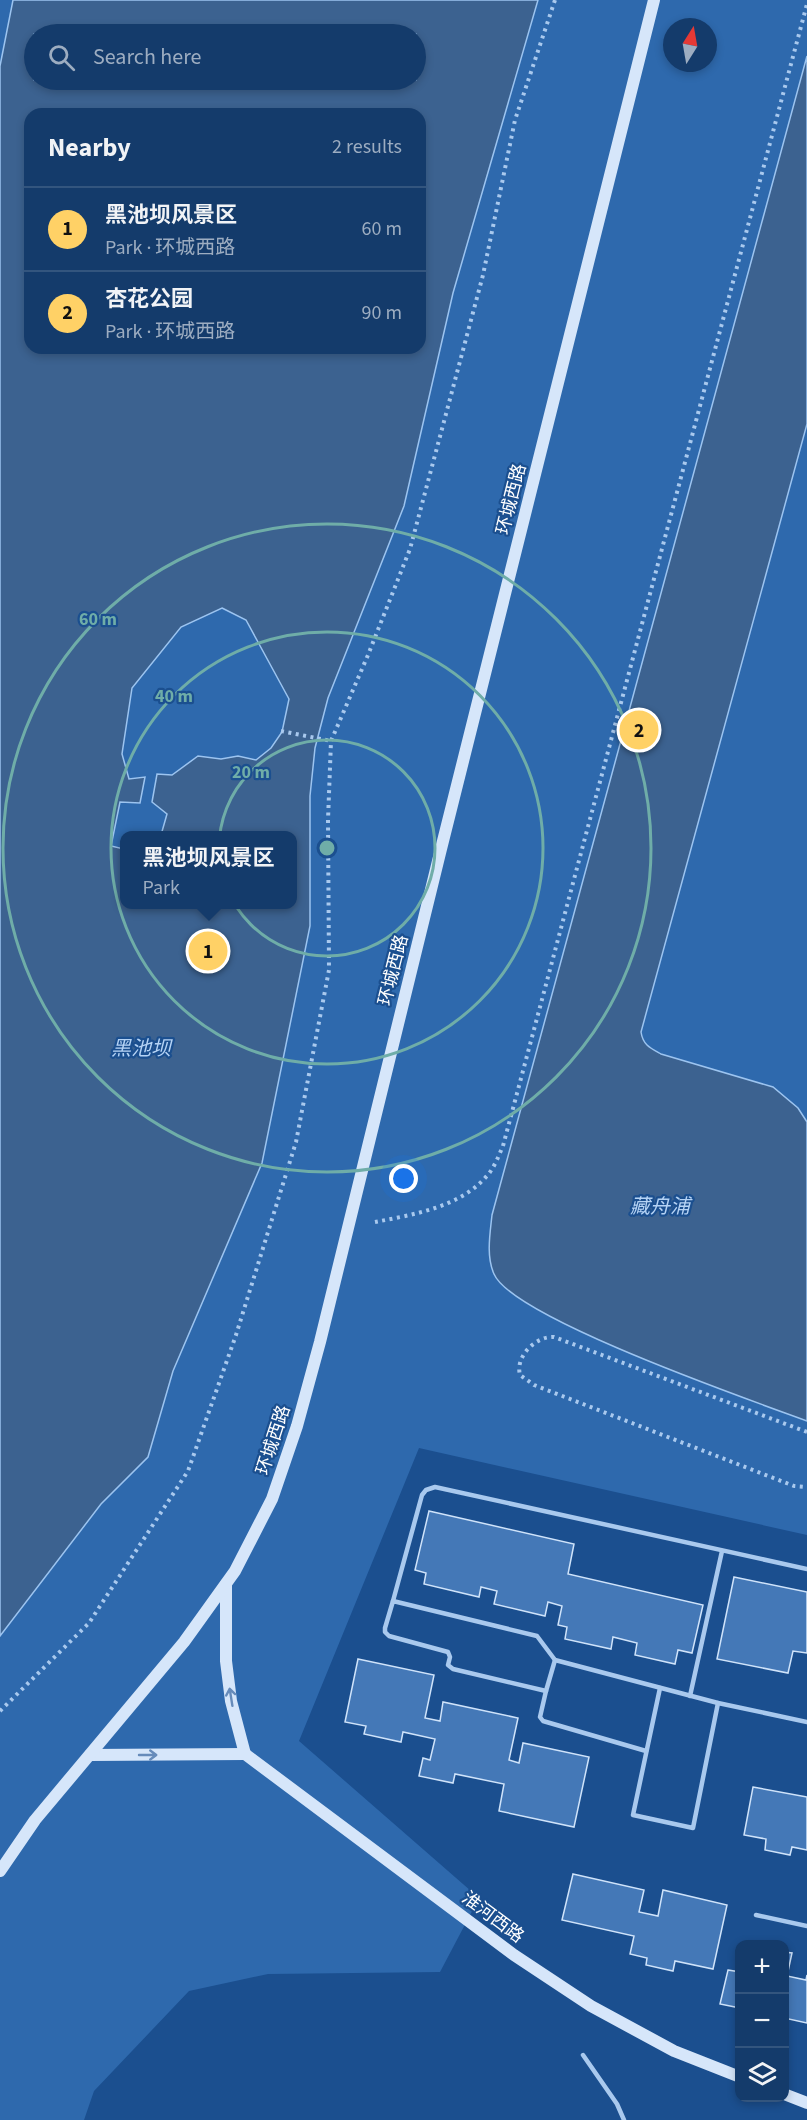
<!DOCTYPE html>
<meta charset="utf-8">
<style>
:root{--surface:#143b6b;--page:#1d4271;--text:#f1f3f6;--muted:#9dadc1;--line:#33557e;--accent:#ffd166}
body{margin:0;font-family:"Source Sans 3","Noto Sans SC",sans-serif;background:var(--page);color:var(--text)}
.controls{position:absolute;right:18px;bottom:18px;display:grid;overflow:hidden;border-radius:12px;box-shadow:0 3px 9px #0003}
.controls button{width:54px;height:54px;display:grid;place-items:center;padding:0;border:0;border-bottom:2px solid var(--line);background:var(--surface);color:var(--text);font:30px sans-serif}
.compass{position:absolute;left:663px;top:18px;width:54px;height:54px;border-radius:50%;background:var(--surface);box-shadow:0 3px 9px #0003;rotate:11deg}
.you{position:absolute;left:404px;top:1179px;width:21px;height:21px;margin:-15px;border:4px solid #fff;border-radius:50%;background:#1a73e8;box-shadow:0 0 0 9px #1a73e833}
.badge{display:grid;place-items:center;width:39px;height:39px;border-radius:50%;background:var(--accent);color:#111;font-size:20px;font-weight:700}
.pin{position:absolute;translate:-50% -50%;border:3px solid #fff;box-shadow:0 2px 6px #0006}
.popup{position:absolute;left:120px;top:831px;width:177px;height:78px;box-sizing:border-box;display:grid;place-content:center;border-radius:12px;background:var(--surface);filter:drop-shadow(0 2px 4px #0005);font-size:20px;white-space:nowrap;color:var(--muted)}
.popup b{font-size:22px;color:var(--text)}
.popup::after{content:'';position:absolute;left:50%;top:100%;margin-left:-12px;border:12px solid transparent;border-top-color:var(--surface)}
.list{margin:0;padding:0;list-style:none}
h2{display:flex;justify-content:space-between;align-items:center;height:78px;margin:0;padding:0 24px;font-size:26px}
h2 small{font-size:20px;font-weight:400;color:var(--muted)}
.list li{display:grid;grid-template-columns:39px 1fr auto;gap:18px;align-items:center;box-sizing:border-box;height:84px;padding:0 24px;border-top:2px solid var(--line)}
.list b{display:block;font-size:22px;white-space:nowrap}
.list p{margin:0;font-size:20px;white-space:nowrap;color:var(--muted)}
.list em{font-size:20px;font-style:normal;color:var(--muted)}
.icon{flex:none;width:33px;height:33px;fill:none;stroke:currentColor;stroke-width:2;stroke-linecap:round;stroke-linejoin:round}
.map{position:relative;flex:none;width:807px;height:2120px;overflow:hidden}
.search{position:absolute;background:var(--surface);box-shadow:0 3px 9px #0003;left:24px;top:24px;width:402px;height:66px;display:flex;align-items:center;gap:15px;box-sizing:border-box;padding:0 21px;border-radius:33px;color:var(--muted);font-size:22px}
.panel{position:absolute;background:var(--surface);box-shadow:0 3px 9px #0003;left:24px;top:108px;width:402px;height:246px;border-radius:18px}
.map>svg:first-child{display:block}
.green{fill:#2e69ad;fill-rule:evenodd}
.water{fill:#3c6290;stroke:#9cc4f0;stroke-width:1.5;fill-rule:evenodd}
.building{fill:#4478b7;stroke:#cfe3fa;stroke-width:1.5}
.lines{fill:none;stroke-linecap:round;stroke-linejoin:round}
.path{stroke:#a9c9ee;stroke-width:4;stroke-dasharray:3 4.5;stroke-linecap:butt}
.lane{stroke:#a9c9ee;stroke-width:4.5}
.secondary{stroke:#d6e6fa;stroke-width:12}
.oneway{stroke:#668bba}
.ring{fill:none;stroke:#6fada8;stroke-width:3}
.labels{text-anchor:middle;stroke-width:4.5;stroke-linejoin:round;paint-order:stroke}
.street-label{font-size:18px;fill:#fff;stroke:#1b4f8f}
.water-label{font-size:20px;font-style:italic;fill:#b5d3f5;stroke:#1b4f8f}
.centre{fill:#6fada8;stroke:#1b4f8f;stroke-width:3}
.ring-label{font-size:18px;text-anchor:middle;font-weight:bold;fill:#6fada8;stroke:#1b4f8f;stroke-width:4.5;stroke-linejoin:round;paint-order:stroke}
</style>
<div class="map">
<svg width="807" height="2120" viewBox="0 0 807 2120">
<rect width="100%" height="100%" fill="#1b4f8f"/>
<path class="green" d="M0,0H807V1535L419,1448L299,1741L479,1898L440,1972L268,1974L189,1991L94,2091L84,2120H0ZM672,27H708V63H672ZM34,34H416V80H34ZM30,114H420V348H30ZM124,836H292V904H124Z"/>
<g class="water">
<path d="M13,0H538L453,293L404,506L328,698L315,748L310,796V926L262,1163L173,1371L148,1457L101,1504L0,1636V66ZM34,34H416V80H34ZM30,114H420V348H30ZM222,608L246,620L289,699L282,732L271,748L256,760L238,756L221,759L198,756L172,775L157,774L152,802L167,814L161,835L292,836V904H124V849L111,846L120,802L140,803L145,777L129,779L122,754L132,688L181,627Z"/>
<path d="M807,56V424L641,1032C643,1045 650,1048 661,1054L773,1087L798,1108L807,1122V1421C753,1401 513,1318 494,1274C486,1256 490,1234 492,1215Z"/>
</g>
<g class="building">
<polygon points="429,1511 574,1544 568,1574 703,1605 692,1653 678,1650 675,1664 635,1655 637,1643 613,1637 611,1649 565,1639 567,1627 558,1625 562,1606 548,1602 545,1616 494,1604 497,1591 481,1587 479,1597 424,1584 426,1573 415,1570"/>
<polygon points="734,1577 807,1592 807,1653 793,1651 788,1673 717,1659"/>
<polygon points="358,1659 434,1675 425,1718 440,1721 443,1702 518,1718 509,1760 519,1763 523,1743 589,1757 574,1827 499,1811 504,1784 455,1774 453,1783 419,1776 423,1758 430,1760 435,1739 403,1732 401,1742 364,1734 366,1726 345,1722"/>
<polygon points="753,1787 807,1797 807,1850 792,1847 790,1855 765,1850 766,1839 744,1835"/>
<polygon points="573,1874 644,1890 639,1912 658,1916 663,1890 727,1905 713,1969 675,1961 673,1971 646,1965 647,1958 630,1954 634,1936 562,1920"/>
<polygon points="784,1952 792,1953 787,1976 806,1980 807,1975 807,2023 784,2018"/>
<polygon points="728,1970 740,1972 740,2008 720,2004"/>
</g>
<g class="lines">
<g class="path">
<polyline points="281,731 331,741"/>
<path d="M375,1222C412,1215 459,1207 485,1178C494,1169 498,1157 503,1146L807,4"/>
<path d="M807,1432L554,1337C536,1336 515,1356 520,1375L534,1385L794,1486L807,1487"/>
<polyline points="0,1711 89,1623 188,1471 236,1335 296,1142 329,970 328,820 331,741 368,655 410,549 483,275 515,120 555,0"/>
</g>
<g class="lane">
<polyline points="393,1601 422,1495 426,1490 435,1487 807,1569"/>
<polyline points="660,1688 633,1815 693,1828 718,1703"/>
<polyline points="546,1691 555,1660"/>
<polyline points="690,1696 722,1551"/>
<polyline points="646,1751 543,1721 540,1717 546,1691 453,1669 448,1665 450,1657 448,1652 389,1636 385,1632 385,1628 393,1601 537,1636 555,1660 718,1703 807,1722"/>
<polyline points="756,1915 807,1926"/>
<polyline points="583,2055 617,2104 624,2120"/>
</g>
<g class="secondary">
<polyline points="226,1584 226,1661 231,1701 245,1754"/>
<polyline points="245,1754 514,1955 591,2006 674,2051 740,2077"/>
<polyline points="90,1755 245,1754"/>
<polyline points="0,1871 35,1820 184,1642 235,1571 272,1499 297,1426 320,1342 440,853 654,0"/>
<polyline points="784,2094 807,2103"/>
</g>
</g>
<defs><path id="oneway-shaft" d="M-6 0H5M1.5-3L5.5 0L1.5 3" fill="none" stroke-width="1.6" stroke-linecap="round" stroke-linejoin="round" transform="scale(1.5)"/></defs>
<g class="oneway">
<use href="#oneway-shaft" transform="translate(231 1697) rotate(-99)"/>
<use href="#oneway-shaft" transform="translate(148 1755)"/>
</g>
<g class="ring">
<circle cx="327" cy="848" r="108"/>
<circle cx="327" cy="848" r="216"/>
<circle cx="327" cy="848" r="324"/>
</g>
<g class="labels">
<g class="street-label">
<text transform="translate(511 499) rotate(-76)" y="6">环城西路</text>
<text transform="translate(393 970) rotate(-76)" y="6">环城西路</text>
<text transform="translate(273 1440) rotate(-72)" y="6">环城西路</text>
<text transform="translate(493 1917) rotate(37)" y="6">淮河西路</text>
</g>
<g class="water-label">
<text x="141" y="1055">黑池坝</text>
<text x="660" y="1213">藏舟浦</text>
</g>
</g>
<circle cx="327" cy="848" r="9" class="centre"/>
<g class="ring-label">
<text x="98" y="625">60 m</text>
<text x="174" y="702">40 m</text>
<text x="251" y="778">20 m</text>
</g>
</svg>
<div class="controls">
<button>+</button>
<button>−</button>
<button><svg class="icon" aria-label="layers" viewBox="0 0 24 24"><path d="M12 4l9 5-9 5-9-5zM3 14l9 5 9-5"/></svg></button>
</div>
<svg class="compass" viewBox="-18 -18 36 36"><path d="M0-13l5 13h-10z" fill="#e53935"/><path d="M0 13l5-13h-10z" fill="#9dadc1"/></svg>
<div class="you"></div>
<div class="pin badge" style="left:208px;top:951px">1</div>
<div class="popup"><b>黑池坝风景区</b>Park</div>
<div class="pin badge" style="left:639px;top:730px">2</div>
<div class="search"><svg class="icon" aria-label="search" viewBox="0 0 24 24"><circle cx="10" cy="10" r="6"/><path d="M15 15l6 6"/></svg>Search here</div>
<section class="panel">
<h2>Nearby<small>2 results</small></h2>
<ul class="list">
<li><span class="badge">1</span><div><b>黑池坝风景区</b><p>Park · 环城西路</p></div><em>60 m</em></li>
<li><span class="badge">2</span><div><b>杏花公园</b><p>Park · 环城西路</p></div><em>90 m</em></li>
</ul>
</section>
</div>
